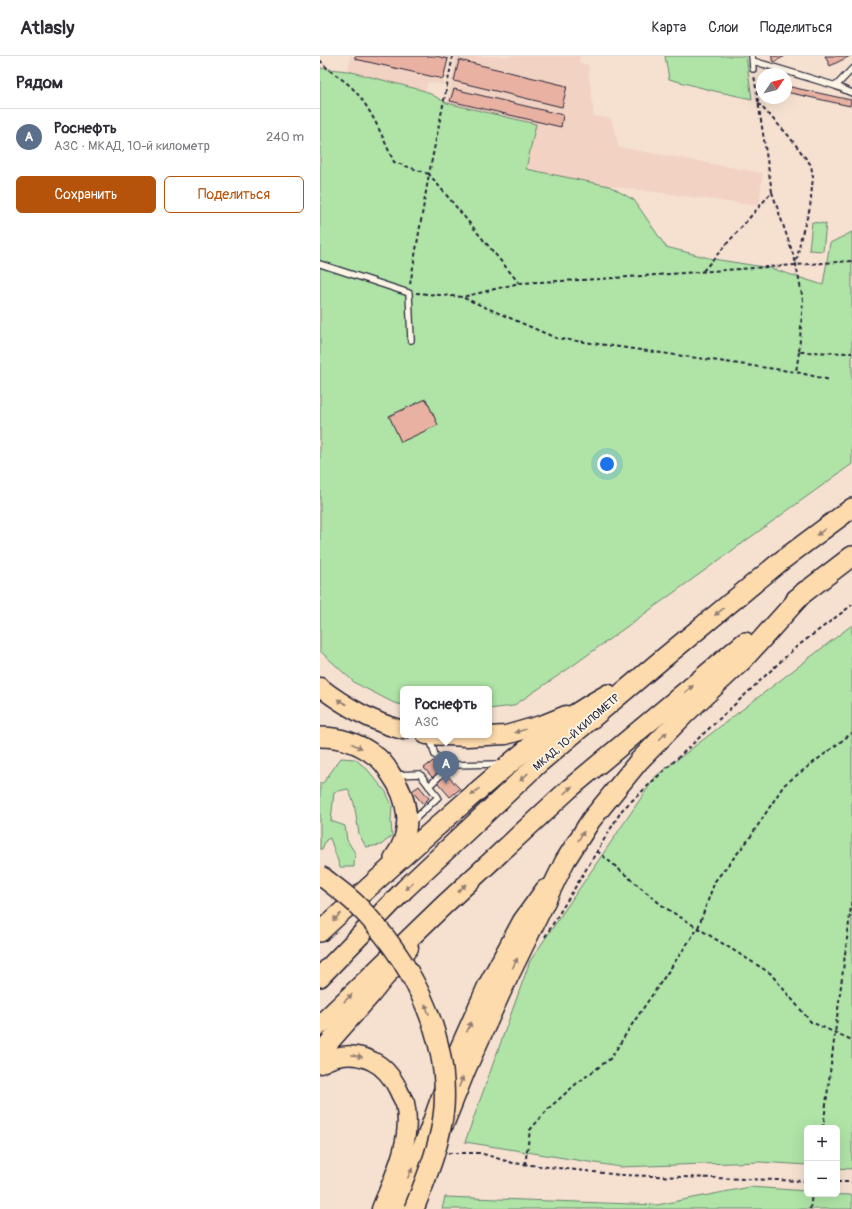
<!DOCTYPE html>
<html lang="ru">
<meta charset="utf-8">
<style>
:root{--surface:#fff;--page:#f7f7f7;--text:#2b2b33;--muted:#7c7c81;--line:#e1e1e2;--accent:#b45309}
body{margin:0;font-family:Pangolin,sans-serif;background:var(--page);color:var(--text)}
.controls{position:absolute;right:12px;bottom:12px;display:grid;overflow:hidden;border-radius:6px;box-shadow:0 4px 16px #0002}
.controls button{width:36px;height:36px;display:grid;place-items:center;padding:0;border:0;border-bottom:1px solid var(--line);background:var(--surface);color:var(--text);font:20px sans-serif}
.compass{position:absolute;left:436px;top:12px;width:36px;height:36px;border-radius:50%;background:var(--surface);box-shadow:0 4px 16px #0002;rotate:55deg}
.you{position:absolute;left:287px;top:408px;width:14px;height:14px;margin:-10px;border:3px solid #fff;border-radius:50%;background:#1a73e8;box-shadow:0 0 0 6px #1a73e833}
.badge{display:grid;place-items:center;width:26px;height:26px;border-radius:50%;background:var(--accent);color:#fff;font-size:13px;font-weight:700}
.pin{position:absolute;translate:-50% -33px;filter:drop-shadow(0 1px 2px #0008)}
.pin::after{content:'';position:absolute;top:21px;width:14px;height:12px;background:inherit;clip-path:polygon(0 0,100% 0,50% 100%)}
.popup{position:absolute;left:80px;top:630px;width:92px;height:52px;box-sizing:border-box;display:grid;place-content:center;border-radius:6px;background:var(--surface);filter:drop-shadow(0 1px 3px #0005);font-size:13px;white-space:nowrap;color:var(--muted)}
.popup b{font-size:15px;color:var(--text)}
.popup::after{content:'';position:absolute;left:50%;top:100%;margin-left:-8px;border:8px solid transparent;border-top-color:var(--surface)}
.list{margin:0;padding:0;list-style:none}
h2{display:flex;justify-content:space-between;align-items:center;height:52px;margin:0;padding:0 16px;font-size:17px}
h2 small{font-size:13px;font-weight:400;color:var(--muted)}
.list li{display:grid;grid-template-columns:26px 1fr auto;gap:12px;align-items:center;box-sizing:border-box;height:56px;padding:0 16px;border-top:1px solid var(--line)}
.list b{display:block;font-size:15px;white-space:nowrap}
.list p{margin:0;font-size:13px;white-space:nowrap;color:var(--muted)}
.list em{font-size:13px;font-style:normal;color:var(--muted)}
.actions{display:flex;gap:8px;padding:12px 16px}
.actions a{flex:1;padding:9px 0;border:1px solid var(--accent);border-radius:6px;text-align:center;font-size:14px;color:var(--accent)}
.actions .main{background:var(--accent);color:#fff}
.map{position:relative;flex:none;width:532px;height:1153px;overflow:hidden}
header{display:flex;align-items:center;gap:24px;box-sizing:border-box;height:56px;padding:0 20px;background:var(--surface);border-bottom:1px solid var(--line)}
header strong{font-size:19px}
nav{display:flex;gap:22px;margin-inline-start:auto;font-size:14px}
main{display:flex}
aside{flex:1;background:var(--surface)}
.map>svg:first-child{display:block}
.built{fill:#f2d3c3}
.green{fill:#afe4a6;stroke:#688370}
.building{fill:#e9b1a1;stroke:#22223b}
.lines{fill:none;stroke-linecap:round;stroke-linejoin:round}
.service-casing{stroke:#22223b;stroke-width:8}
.primary-casing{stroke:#22223b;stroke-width:21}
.trunk-casing{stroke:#22223b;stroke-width:22}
.path{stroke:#22223b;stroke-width:2;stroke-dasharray:4 3;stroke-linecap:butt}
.service{stroke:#fcf5e5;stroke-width:5.5}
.primary{stroke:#fedbac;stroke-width:18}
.trunk{stroke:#fedbac;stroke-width:19}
.trunk-bridge-casing{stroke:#22223b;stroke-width:22;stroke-linecap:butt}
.trunk-bridge{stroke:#fedbac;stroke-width:19}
.oneway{fill:#907e74}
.labels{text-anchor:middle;stroke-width:3.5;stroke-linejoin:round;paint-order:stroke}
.street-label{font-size:11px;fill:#22223b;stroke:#fcf5e5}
</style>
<header>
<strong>Atlasly</strong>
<nav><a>Карта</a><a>Слои</a><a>Поделиться</a></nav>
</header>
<main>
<aside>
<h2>Рядом<small></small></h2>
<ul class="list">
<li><span class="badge" style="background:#5c6f8a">A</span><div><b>Роснефть</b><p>АЗС · МКАД, 10-й километр</p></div><em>240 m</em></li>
</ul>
<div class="actions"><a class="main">Сохранить</a><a>Поделиться</a></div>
</aside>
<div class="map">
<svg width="532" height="1153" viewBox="0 0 532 1153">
<rect width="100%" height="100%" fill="#f6e1d1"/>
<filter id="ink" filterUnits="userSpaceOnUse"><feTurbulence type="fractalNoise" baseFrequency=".025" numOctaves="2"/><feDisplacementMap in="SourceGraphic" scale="8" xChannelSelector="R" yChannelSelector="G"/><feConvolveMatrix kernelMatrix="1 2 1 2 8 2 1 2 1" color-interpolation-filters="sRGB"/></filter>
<g filter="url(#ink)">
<g class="built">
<polygon points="30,0 129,0 123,29 108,26 105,35 28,15"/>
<polygon points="136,0 260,0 259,6 268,9 274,60 291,62 299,91 443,117 439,150 289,130 206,113 127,47"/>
</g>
<g class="green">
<polygon points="345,0 426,0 432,43 390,34 349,23"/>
<polygon points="0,12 28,15 105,35 127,47 216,68 206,113 289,130 314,144 346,191 393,203 450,212 503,229 510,187 532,176 532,408 248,613 193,650 169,653 169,633 83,633 83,649 74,647 35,627 0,595"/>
<polygon points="492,166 506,168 503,195 489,194"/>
<polygon points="532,569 532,1113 517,1112 517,1072 487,1072 487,1109 440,1106 300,1111 145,1086 210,905 336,720"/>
<polygon points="21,702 35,703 47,713 66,736 72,750 71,765 72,780 61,789 46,791 39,778 34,747 28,733 14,736 11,765 25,770 27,784 35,797 34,811 20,811 10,782 6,784 2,793 0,793 0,727 3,727"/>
<polygon points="430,1131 487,1135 487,1138 532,1139 532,1153 122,1153 125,1141 337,1149"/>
</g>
<g class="building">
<polygon points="35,0 116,0 128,3 123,23 35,3"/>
<polygon points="451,0 465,0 454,6"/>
<polygon points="505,0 530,0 510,10"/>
<polygon points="139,4 247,30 242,51 134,25"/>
<polygon points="466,30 531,44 530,50 466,36"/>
<polygon points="134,33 243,59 241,71 130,45"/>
<polygon points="106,343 118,369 81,386 69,360"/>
<polygon points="113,705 121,715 113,722 104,712"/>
<polygon points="126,718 140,733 130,741 117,726"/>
<polygon points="99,730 109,742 103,748 92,735"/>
</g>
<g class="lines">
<defs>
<g id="service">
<polyline points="432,0 433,13"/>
<polyline points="433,5 516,30 532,37"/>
<polyline points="516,30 532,13"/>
<polyline points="0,208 89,237 91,284"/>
<polyline points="110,682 115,699 128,712"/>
<polyline points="76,719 100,718 109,730"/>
<polyline points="92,766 118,741 109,730 131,709 179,708"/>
</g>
<g id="primary">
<path d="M0,631C23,649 54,667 83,674"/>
<polyline points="106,679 147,681 186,679 224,668 246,659"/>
<polyline points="0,997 51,939 89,892"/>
<path d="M0,1008C17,998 34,996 52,1005C65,1011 72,1021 78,1033C80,1038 83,1043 85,1047C93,1084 74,1120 61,1153"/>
<polyline points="74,1153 106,1082 134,1004 167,930 202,865 225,833"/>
</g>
<g id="trunk">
<polyline points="476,543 532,500"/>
<path d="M0,681C19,681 39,687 54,699C61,703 66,710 70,717C89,743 94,775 74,802"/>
<path d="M0,876C48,831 97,788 146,745C191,706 236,666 288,638"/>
<polyline points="0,921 85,833 218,708 340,605 461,505 532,452"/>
<polyline points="0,969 123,850 249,733 425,586"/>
<polyline points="124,1068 146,1013 181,936 245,805 271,764 319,705 365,658 423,604 485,535"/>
</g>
</defs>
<use href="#service" class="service-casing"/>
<use href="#primary" class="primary-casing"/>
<use href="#trunk" class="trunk-casing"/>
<g class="path">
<polyline points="133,0 109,118 199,227"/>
<path d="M0,4C9,17 25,23 35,35C53,55 63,83 74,106L109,118L90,229"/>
<polyline points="438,47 468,79 491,109 493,121 490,152 481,181 476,209 483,244 479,296 532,297"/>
<polyline points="452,136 476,207"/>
<polyline points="383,215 452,136 434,19"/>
<polyline points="96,237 143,241 199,227 280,223 532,205"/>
<polyline points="144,242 236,282 476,316"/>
<polyline points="479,296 476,316 510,324"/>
<polyline points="277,795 344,851 450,917 491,966 532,984"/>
<polyline points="225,881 302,754 475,592 532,549"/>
<polyline points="503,1072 532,843"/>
<polyline points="128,1097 160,1097 193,1107 301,1119 487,1125"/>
<polyline points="205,1109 210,1074 229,1052 256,1028 291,1002 311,970 378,872 395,825 429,783 464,729 532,677"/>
<polyline points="517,1126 532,1126"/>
<polyline points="490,1153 492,1138"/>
</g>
<use href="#service" class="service"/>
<use href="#primary" class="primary"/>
<use href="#trunk" class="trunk"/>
<defs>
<path id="trunk-bridge" d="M0,820L4,822C15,831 27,839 37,849C89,901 129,976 124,1052C121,1087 107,1120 94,1153"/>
</defs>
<use href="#trunk-bridge" class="trunk-bridge-casing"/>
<use href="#trunk-bridge" class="trunk-bridge"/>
</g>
<defs><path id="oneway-solid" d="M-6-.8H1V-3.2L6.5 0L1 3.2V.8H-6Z"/></defs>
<g class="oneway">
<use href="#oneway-solid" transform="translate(501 476) rotate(143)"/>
<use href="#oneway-solid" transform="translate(399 556) rotate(141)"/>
<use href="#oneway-solid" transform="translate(369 633) rotate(-40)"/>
<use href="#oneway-solid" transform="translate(22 646) rotate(-151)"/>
<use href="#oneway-solid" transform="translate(200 675) rotate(164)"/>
<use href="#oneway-solid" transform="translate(343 680) rotate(-45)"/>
<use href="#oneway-solid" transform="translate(37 690) rotate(25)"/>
<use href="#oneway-solid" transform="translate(204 721) rotate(137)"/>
<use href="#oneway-solid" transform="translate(248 734) rotate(-42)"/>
<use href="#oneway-solid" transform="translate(155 736) rotate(139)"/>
<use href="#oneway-solid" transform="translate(261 780) rotate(-58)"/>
<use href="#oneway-solid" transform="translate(89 830) rotate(136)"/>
<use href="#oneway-solid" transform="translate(142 832) rotate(-43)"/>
<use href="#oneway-solid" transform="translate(17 861) rotate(137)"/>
<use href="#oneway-solid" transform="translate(195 907) rotate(-64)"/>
<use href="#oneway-solid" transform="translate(28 942) rotate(-44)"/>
<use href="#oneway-solid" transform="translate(107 953) rotate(-111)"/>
<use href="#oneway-solid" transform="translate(149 971) rotate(-66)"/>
<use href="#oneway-solid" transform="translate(37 1000) rotate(12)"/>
<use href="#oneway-solid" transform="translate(141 1026) rotate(-68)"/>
<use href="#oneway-solid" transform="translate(90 1117) rotate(-66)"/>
</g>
</g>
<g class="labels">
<g class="street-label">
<text transform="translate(256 676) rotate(-41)" y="4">МКАД, 10-Й КИЛОМЕТР</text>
</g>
</g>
</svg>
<div class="controls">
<button>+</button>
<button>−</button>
</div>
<svg class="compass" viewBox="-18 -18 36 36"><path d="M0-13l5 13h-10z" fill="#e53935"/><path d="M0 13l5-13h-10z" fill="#7c7c81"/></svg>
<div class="you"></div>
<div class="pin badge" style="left:126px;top:728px;background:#5c6f8a">A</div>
<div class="popup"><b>Роснефть</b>АЗС</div>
</div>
</main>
